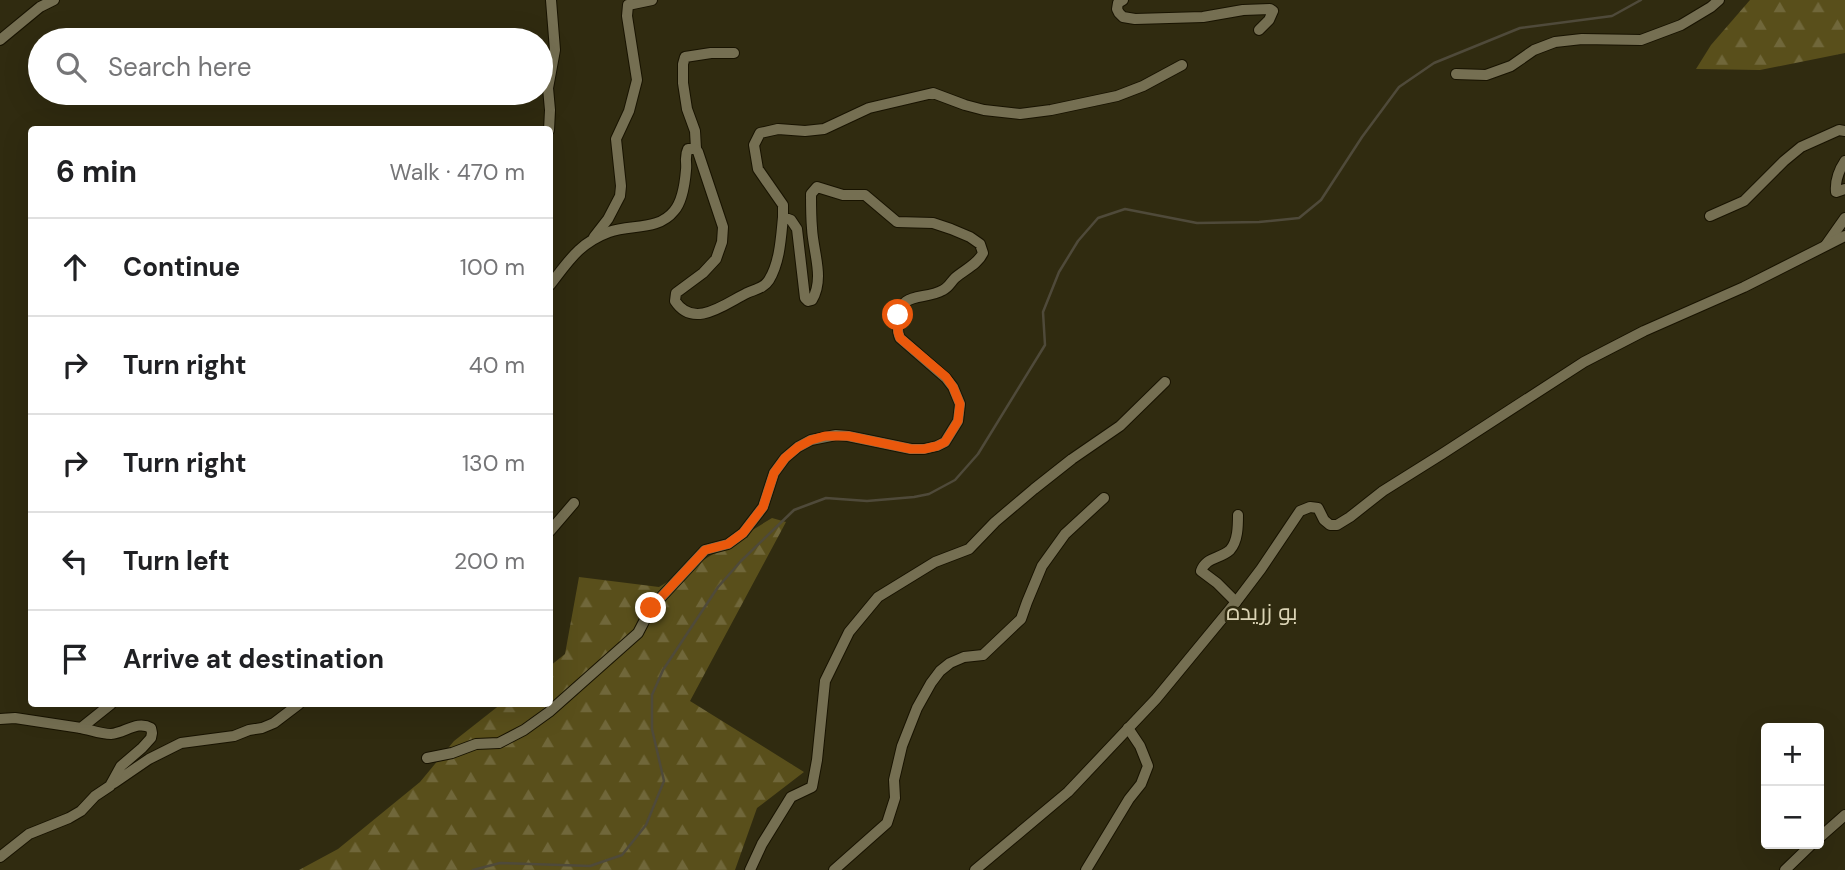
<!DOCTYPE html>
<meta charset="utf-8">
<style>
:root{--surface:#fff;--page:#f6f6f6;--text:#202124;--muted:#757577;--line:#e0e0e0}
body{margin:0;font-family:"DM Sans",Cairo,sans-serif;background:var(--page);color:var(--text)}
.controls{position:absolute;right:21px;bottom:21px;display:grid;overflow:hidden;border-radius:7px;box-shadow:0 7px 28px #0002}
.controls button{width:63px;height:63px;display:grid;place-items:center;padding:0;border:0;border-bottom:2px solid var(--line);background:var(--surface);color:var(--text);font:35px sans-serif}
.stop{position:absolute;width:21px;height:21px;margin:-16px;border:5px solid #ea580c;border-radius:50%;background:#fff}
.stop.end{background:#ea580c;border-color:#fff;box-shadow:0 2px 7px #0008}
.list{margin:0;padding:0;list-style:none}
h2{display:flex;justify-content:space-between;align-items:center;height:91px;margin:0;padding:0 28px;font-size:30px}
h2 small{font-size:23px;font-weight:400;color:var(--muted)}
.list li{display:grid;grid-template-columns:46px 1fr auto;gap:21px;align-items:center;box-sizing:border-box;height:98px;padding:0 28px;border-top:2px solid var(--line)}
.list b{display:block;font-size:26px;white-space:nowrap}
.list em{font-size:23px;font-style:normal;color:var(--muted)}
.icon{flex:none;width:38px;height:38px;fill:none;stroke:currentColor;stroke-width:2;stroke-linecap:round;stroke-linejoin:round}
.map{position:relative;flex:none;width:1845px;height:870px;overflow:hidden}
.search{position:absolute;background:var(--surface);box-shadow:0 7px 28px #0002;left:28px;top:28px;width:525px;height:77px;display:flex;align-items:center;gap:18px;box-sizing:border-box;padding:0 24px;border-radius:38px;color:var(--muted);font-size:26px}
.panel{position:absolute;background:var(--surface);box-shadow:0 7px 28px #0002;left:28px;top:126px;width:525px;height:581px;border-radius:7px}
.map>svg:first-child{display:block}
.forest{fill:url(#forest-firs)}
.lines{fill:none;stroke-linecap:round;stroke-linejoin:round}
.stream{stroke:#4f4a3a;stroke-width:2.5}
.minor-casing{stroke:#181300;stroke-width:12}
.minor{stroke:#756f52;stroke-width:10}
.route{stroke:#ea580c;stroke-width:9}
.labels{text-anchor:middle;stroke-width:5;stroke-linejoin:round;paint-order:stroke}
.quarter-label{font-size:23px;fill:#dad3b4;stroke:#302b10}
</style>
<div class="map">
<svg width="1845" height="870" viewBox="0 0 1845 870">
<defs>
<pattern id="forest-firs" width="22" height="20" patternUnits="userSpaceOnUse" patternTransform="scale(1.75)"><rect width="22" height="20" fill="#594f1b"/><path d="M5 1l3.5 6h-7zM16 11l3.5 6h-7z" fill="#70673a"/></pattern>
</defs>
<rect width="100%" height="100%" fill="#302b10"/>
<g class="forest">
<polygon points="1750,0 1845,0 1845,53 1760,70 1696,69 1711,45"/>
<polygon points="772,518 786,522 690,701 804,772 757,808 735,870 299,870 338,849 420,782 454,741 501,704 550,704 550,666 565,654 579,577 659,587"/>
</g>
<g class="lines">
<polyline class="stream" points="473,870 500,863 590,866 622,855 646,825 664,781 652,729 652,695 663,670 718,587 741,561 794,510 826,498 867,501 914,497 929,494 955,480 978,454 1045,345 1043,312 1059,272 1078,241 1098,218 1125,209 1197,223 1259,222 1299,218 1321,200 1362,137 1399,87 1434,63 1520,28 1612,16 1641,0"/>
<defs>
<g id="minor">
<polyline points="1123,0 1118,3 1117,9 1119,13 1123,17 1135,19 1203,17 1243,10 1270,9 1273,11 1269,20 1259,30"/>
<polyline points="0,40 40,7 54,0"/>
<polyline points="1456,74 1486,75 1511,66 1534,50 1555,42 1582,39 1641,40 1681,25 1711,7 1719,0"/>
<polyline points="549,130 550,110 548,88 555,50 551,0"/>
<polyline points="696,149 695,131 687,109 683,83 683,64 685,57 711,53 734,53"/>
<path d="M1845,161C1839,170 1835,181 1836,192L1845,189"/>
<polyline points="1710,216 1744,201 1784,161 1801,147 1839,130 1845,131"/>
<polyline points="594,237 608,219 620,196 621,186 616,139 629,111 637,80 627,16 628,5 652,0"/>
<polyline points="1826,245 1845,218"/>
<path d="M550,285C568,262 579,243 609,232C631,224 658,231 674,211C683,201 685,182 686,170C687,162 684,157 688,149H696L698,152L723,227L722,242L716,259L703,273L676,293L675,301C694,330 726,303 747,293C756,289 764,288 769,280C780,262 781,237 783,217"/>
<polyline points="550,531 574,503"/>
<path d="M1236,602L1217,583L1201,571C1206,557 1220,559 1230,550C1238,541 1238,526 1238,515"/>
<polyline points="0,719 15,718 81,728 111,704"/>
<path d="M427,758L452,753L476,744L499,743L524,730L549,712L638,633L651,608L705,550L728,544L743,533L763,507L774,473L785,458L798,447L811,440L836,435L848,436L911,449H924L937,446L945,442L958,421L960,404L953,387L946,378L900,338C897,332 898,328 898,321C899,290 924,301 943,290C948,288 951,282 955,278C964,270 978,264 983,253L980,244L970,237L951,229L933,223L897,222L865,195H843L817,187L811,194C811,205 811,217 812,228C813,252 825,278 812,300L808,301L805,298L797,229L791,220L783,217V205L758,169L754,145L760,133L778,129L805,131L824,129L869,108L933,93L965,105L984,110L1020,114L1051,110L1117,96L1143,86L1182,65"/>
<polyline points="114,783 149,759 181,743 234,736 249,730 262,728 274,723 299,704"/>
<polyline points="1819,838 1845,815"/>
<path d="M0,857L29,834L69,818L81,811L95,796L110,786L121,766L142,748L151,738L152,733L151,728C137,720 125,733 111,734C101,734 91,730 81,728"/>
<polyline points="750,870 762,844 791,797 812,787 817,760 825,681 849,632 878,597 935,562 969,549 995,522 1034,489 1072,459 1120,426 1165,382"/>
<polyline points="834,870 887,823 895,798 894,780 902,746 917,708 931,683 940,671 950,663 964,657 983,655 1021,619 1027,602 1042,566 1065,534 1104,498"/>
<polyline points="975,870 1068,792 1156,699 1236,602 1261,569 1300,511 1310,507 1318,508 1324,520 1330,525 1337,525 1350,517 1383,491 1442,454 1584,362 1644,331 1744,287 1845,236"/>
<polyline points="1086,870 1129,799 1141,784 1148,766 1140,746 1128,728"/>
<polyline points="1785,870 1812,844"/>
</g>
</defs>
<use href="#minor" class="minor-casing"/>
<use href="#minor" class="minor"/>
</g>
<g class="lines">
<polyline class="route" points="651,608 705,550 728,544 743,533 763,507 774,473 785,458 798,447 811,440 825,436 848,436 911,449 924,449 937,446 945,442 958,421 960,404 953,387 946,377 900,338 898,332 898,315"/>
</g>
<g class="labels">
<g class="quarter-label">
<text x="1262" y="620">بو زريده</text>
</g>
</g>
</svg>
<div class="controls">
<button>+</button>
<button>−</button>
</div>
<div class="stop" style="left:898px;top:315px"></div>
<div class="stop end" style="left:651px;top:608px"></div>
<div class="search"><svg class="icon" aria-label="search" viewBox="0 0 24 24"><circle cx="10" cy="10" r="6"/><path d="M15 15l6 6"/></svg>Search here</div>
<section class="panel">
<h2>6 min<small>Walk · 470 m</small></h2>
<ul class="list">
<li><svg class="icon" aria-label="ahead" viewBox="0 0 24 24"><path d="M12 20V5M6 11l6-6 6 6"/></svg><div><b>Continue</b></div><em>100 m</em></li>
<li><svg class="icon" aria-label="right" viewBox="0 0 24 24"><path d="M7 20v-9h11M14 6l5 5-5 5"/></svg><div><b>Turn right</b></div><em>40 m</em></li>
<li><svg class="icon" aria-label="right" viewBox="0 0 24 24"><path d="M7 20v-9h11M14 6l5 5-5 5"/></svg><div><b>Turn right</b></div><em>130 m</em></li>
<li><svg class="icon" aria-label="left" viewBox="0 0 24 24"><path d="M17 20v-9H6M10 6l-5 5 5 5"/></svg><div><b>Turn left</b></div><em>200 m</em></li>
<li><svg class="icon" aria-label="arrive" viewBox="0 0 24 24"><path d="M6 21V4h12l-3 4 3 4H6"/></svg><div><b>Arrive at destination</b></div></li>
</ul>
</section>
</div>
